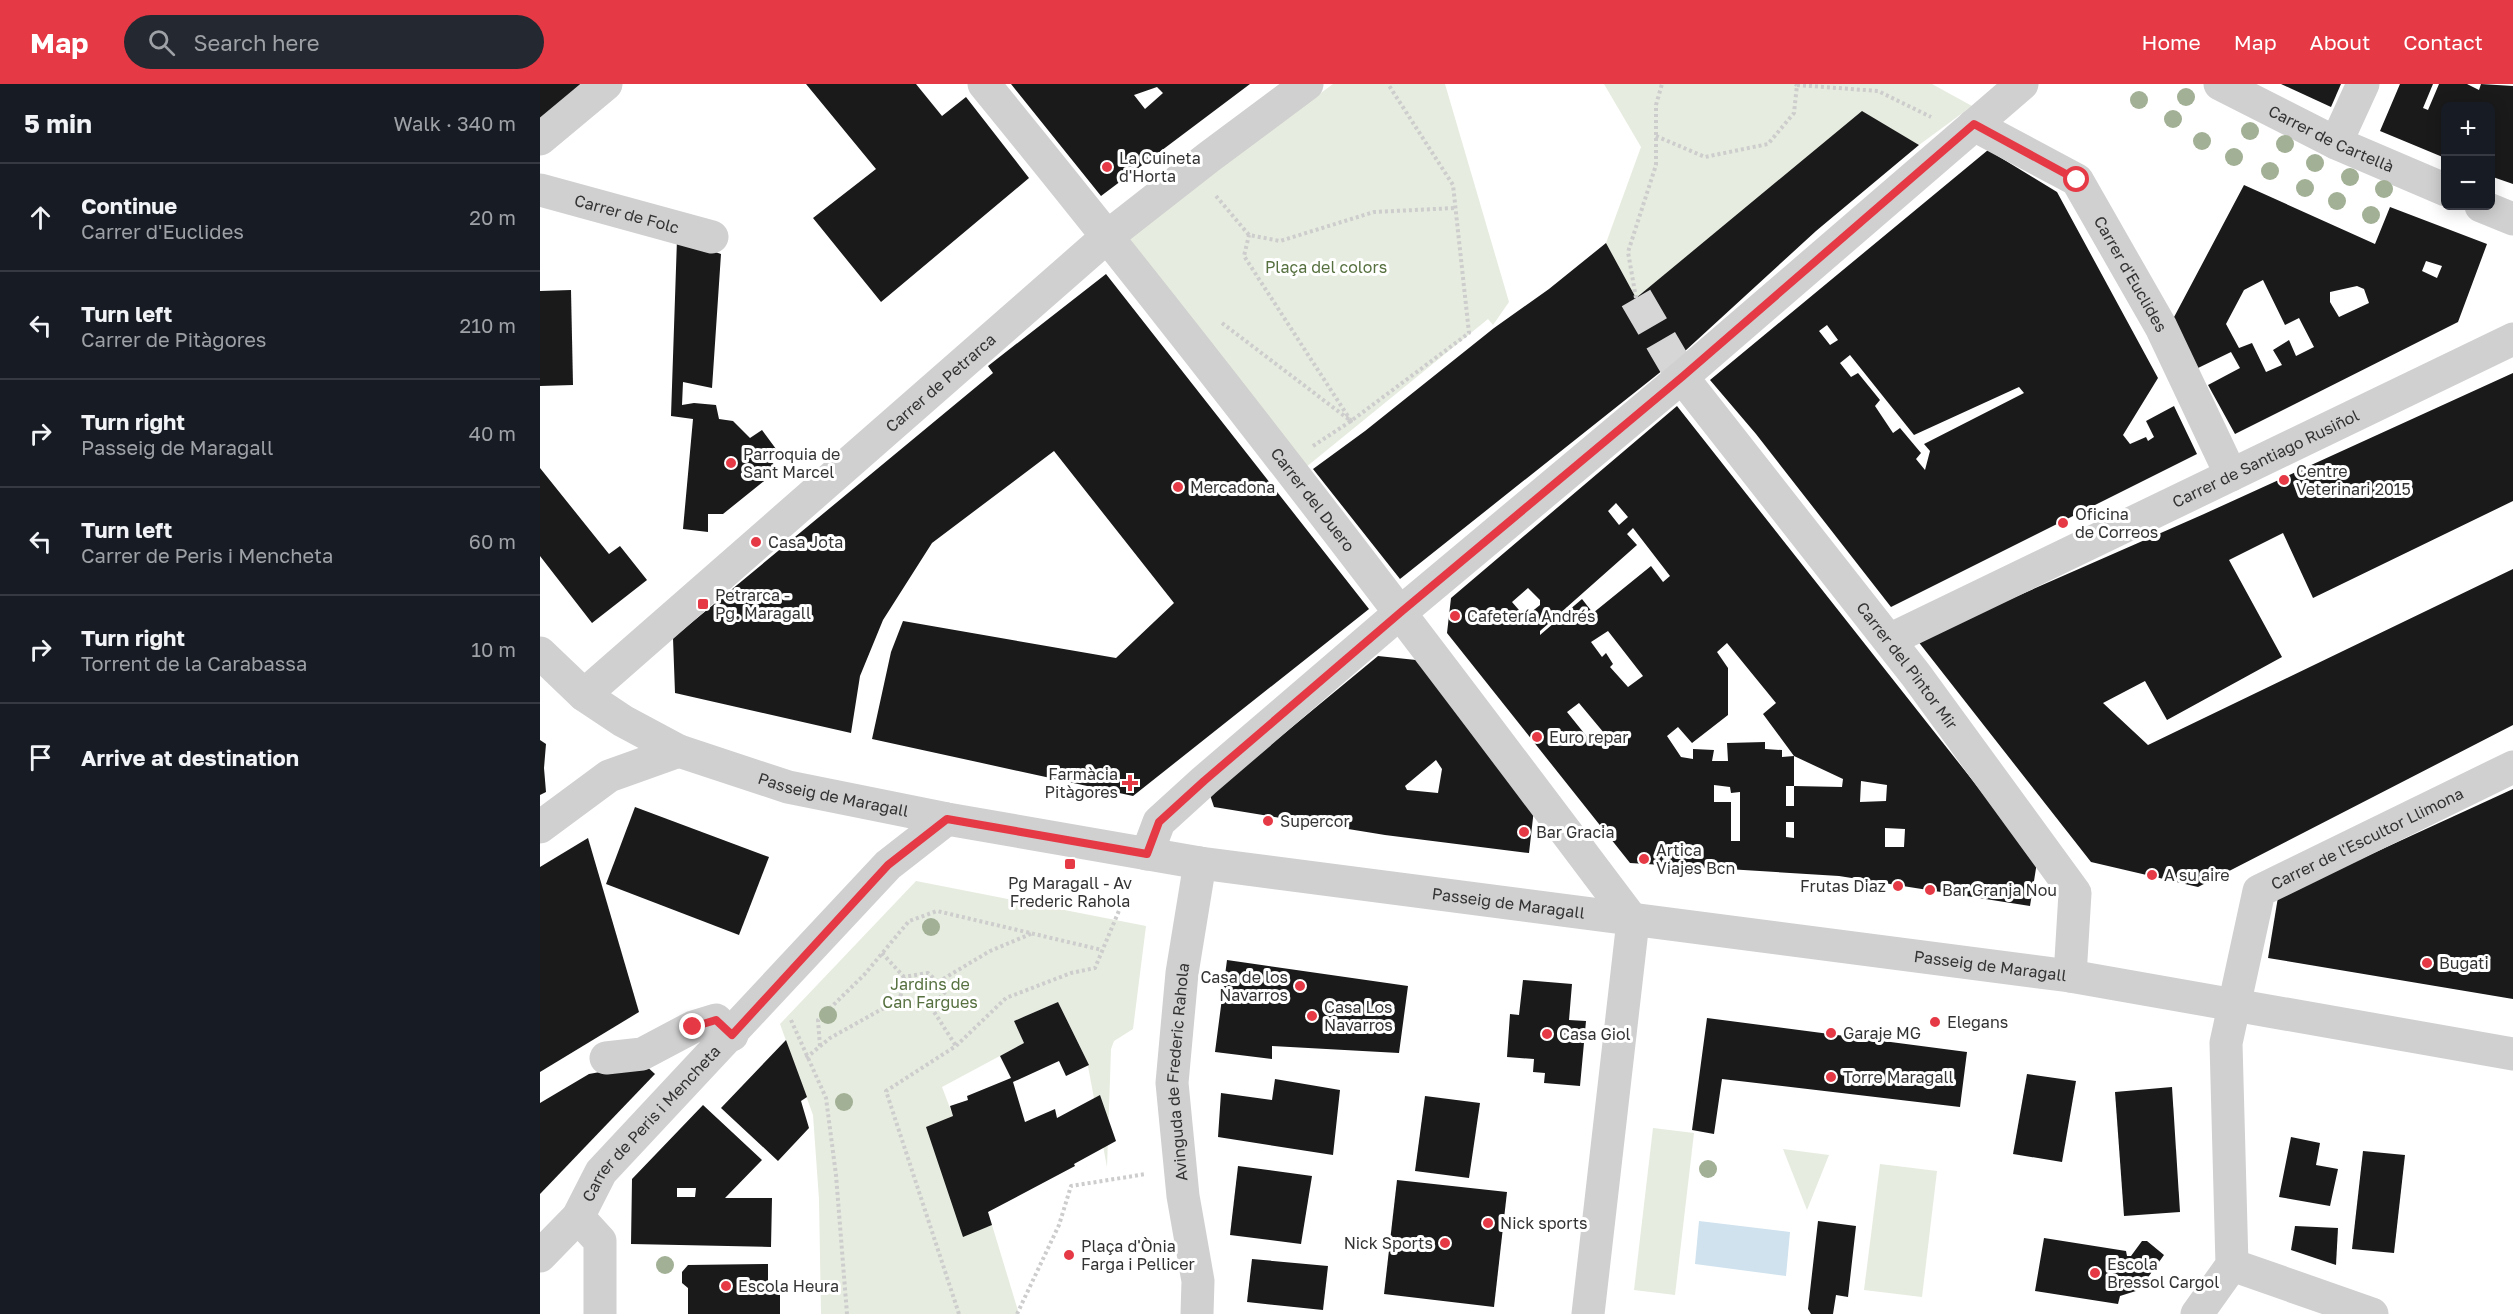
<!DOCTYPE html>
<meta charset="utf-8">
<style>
:root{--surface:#171b24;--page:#242831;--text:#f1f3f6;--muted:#9ea1a6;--line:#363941;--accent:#e63946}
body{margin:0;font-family:"Golos Text",sans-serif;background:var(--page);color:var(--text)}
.controls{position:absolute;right:18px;top:18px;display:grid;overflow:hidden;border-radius:9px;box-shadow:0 3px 15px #0003}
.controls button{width:54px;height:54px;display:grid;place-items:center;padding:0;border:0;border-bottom:2px solid var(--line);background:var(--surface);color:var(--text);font:30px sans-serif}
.stop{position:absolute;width:18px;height:18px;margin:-14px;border:4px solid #e63946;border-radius:50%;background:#fff}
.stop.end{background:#e63946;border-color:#fff;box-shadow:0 2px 6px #0008}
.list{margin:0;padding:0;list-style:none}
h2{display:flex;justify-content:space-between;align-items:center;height:78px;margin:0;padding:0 24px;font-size:26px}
h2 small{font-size:20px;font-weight:400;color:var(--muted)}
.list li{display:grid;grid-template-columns:39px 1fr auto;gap:18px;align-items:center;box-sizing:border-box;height:108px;padding:0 24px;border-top:2px solid var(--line)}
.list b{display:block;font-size:22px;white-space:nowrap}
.list p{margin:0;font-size:20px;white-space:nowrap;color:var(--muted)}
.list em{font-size:20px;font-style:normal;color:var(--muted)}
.icon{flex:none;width:33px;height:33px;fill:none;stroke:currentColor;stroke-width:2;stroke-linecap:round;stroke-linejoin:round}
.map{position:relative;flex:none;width:1973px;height:1230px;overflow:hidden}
header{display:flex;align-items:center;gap:36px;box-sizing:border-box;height:84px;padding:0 30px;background:var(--accent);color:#fff}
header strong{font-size:28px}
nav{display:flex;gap:33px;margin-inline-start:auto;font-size:21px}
.search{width:420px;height:54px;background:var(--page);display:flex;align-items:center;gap:15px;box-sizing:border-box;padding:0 21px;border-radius:33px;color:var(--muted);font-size:22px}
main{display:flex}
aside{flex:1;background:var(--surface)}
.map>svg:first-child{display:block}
.green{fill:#e6ecdf}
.water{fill:#cfe2ee}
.building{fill:#1a1a1a;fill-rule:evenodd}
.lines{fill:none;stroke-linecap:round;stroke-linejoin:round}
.minor-tunnel{stroke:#d6d6d6;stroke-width:33;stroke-dasharray:33 16;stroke-linecap:butt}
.path{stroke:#cdcdcd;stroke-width:4;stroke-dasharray:3 3;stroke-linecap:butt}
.minor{stroke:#d0d0d0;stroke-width:33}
.tree{fill:#a2b095}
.route{stroke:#e63946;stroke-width:8}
.poi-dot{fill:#e63946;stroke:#fff;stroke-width:2}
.labels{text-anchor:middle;stroke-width:6;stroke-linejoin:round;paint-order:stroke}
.street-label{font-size:16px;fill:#333;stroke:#fff}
.poi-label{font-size:16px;fill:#333;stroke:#fff;text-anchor:start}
.park-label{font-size:16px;fill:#56703f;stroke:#fff}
</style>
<header>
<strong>Map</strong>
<div class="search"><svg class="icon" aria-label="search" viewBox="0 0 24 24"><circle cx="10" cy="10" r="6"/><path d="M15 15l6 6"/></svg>Search here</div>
<nav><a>Home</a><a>Map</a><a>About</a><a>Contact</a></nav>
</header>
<main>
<aside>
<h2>5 min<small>Walk · 340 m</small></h2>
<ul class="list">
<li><svg class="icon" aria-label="ahead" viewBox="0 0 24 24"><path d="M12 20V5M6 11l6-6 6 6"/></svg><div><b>Continue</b><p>Carrer d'Euclides</p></div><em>20 m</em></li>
<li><svg class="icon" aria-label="left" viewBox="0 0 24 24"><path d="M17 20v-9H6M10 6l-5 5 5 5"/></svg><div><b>Turn left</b><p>Carrer de Pitàgores</p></div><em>210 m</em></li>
<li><svg class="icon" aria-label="right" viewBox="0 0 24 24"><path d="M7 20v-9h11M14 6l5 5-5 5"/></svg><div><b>Turn right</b><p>Passeig de Maragall</p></div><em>40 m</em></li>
<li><svg class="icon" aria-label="left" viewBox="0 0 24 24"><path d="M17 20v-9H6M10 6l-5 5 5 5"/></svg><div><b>Turn left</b><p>Carrer de Peris i Mencheta</p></div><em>60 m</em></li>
<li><svg class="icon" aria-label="right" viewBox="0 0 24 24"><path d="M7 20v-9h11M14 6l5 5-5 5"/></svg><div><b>Turn right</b><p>Torrent de la Carabassa</p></div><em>10 m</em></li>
<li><svg class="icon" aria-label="arrive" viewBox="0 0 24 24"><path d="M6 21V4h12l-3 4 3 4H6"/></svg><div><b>Arrive at destination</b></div></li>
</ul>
</aside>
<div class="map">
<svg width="1973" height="1230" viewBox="0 0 1973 1230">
<rect width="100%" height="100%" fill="#fff"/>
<g class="green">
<polygon points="793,0 905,0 969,218 953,241 948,235 760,388 587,152"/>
<polygon points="1064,0 1392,0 1432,22 1379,61 1322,28 1096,214 1066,159 1101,63"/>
<polygon points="376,797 606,842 593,945 574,957 571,965 567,1083 547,977 518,918 474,937 484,959 402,1003 413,1032 408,1034 448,1143 452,1141 479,1230 281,1230 279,1115 273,1031 240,940"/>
<polygon points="1113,1044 1154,1049 1135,1211 1094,1206"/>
<polygon points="1243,1065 1289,1071 1267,1126"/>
<polygon points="1340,1080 1397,1087 1382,1213 1324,1206"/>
</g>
<polygon class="water" points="1159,1137 1250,1148 1246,1192 1155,1180"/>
<g class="building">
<polygon points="0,0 46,0 0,39"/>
<polygon points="266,0 376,0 402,32 426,13 489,94 341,218 273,134 336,85"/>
<path d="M471,0H710L561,112ZM617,3L623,9L605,25L594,11Z"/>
<polygon points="1741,0 1801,0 1791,23"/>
<polygon points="1860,0 1893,0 1883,24 1888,26 1899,0 1927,0 1939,6 1941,0 1973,2 1973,100 1950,92 1950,22 1905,22 1905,74 1840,47"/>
<polygon points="1322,27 1379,61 1276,147 1133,278 860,495 773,385 825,347 954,244 1009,205 1066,159 1096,214"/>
<path d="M1448,66L1517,108L1618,294L1583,351L1590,360L1606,353L1608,357L1614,353L1606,337L1634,322L1657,370L1351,523L1216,350L1170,296ZM1287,241L1298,256L1290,261L1279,247ZM1310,271L1374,351L1479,303L1484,309L1384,360L1390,367L1385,386L1376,375L1381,369L1360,344L1353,349L1335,322L1340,316L1318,289L1311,293L1300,279Z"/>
<path d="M1704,101L1835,160L1850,123L1947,160L1918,238L1695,350L1668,301L1700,284L1691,268L1658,284L1633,235ZM1886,177L1902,182L1897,194L1882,187ZM1723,196L1745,241L1759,234L1774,263L1756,272L1749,256L1733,266L1742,281L1726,288L1712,259L1699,264L1686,240L1704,206ZM1817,202L1824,205L1829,219L1799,233L1790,218V208Z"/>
<polygon points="137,155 181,170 172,304 143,298 142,321 154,319 176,321 179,335 193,337 210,354 222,346 236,365 226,373 239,385 183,430 168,430 168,448 143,445 153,335 131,332"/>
<polygon points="566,190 829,525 593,712 332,655 351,568 363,537 576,574 634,519 514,367 392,459 343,536 320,592 311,649 135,609 133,554 453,289 448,282"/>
<polygon points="31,206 33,301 0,302 0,207"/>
<polygon points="1973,289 1973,417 1773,514 1743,449 1689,476 1742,573 1627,636 1605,597 1563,619 1608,661 1973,485 1973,641 1658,803 1551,778 1377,556 1664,430"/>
<path d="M1137,322L1497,778L1490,822L1299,792L1090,779L907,549L911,514ZM1076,419L1088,433L1079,441L1068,427ZM1093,444L1130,492L1123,498L1111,482L1053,529L1042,515L1000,551V547L1097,461L1087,450ZM988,504L1000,516V521L985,533L972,518ZM1068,547L1103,592L1088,603L1070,583L1073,580L1066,569L1062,573L1051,558ZM1187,559L1236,619L1223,630L1254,672L1242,673V666L1225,665V658L1187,659L1188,677H1172L1174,666L1153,665V675L1141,673L1127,652L1138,643L1152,659L1188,631V584L1177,568ZM1039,619L1064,649L1052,659L1027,628ZM1254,672L1303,695L1302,703L1254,702V722H1246V702H1254ZM1321,697L1347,701L1346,717L1320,718ZM1174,701L1190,703L1191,709L1200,708V757H1191V718H1174ZM1246,738H1254V754L1246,753ZM1345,744L1365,745L1364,763H1345Z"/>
<polygon points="0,384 69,470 80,462 107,496 52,539 0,472"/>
<path d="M838,572L876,576L994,725L989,769L845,751L674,723L670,711ZM896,676L902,685L898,709L867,706L865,702Z"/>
<polygon points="0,656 6,660 4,684 6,708 0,711"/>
<polygon points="1973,705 1973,915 1728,874 1738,813"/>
<polygon points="95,723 229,773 199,851 66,800"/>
<polygon points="48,754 99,928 0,988 0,783"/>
<polygon points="687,876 868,902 859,969 732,962 732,975 675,968"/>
<polygon points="983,896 1032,900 1029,936 1046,937 1040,1002 1004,999 1005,989 993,988 994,975 967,973 970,930 979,931"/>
<polygon points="518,918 549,981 526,992 519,977 473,998 485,1038 515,1025 517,1034 560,1011 576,1057 534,1080 535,1082 448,1128 452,1141 423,1153 386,1043 413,1032 410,1022 428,1016 427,1012 471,994 460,972 484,959 474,937"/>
<polygon points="1167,934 1427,968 1420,1023 1182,995 1174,1050 1152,1046"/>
<polygon points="246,956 267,1013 261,1017 269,1044 238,1077 181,1024"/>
<polygon points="104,980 115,990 0,1110 0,1019 49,990"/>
<polygon points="1487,990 1536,997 1522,1078 1473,1070"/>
<polygon points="735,995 800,1006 793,1071 678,1053 681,1009 732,1016"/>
<polygon points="1632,1003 1640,1128 1584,1132 1575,1008"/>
<polygon points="885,1012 940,1019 929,1094 875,1087"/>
<path d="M163,1021L222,1076L185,1114H232L231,1163L91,1160L92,1095ZM137,1104H156L155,1113H137Z"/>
<polygon points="1751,1053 1780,1059 1776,1081 1798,1085 1790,1122 1739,1113"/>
<polygon points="1823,1067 1865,1071 1854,1169 1812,1165"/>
<polygon points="698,1082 772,1092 761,1160 690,1151"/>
<polygon points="857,1096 967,1108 954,1223 844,1210"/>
<polygon points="1278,1137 1316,1142 1308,1213 1296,1211 1293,1230 1271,1230 1268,1225"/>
<polygon points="1755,1142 1798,1144 1796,1181 1751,1166"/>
<polygon points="1504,1154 1586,1167 1587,1172 1591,1172 1602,1157 1607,1157 1624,1171 1599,1206 1580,1212 1578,1220 1495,1207"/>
<polygon points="712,1175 788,1182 783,1226 707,1218"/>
<polygon points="228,1180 228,1204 240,1204 240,1230 148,1230 148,1204 142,1199 142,1188 148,1181"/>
</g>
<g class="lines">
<polyline class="minor-tunnel" points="1096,214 1137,284"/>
<g class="path">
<polyline points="1257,1 1338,7 1391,33"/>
<polyline points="1116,52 1165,73 1228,60 1254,29 1257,1 1255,0"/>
<polyline points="676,112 709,151 740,157 834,128 915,124"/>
<polyline points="1096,214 1088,168 1116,81 1116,21 1122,0"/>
<polyline points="682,239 811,337 704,172 709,151"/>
<polyline points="773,362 811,337 929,249 913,101 848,0"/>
<polyline points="342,869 364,893"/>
<polyline points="398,898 450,867 493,849"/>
<polyline points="391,923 416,962"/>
<polyline points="251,936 286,1014 296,1091 307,1230"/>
<polyline points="280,962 278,936 324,891 369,837 397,827 562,866"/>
<polyline points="266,974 290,954 360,915 364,893 388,889 407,906 391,923 360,915"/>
<polyline points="419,1230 346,1007 416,962 466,914 531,889 555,884 583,817"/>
<polyline points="477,1230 519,1141 531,1102 606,1090"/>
</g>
<g class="minor">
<path id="s1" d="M444,0C668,274 881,555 1093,837"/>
<path id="s2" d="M1680,0L1796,59L1906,106"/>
<path id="s3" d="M1434,41L1537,96L1621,243L1691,391"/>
<polyline points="0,55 66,0"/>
<polyline points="1796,59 1823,0"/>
<path id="s4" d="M0,106L172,153"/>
<polyline points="1941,122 1973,135"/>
<path id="s5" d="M1142,293L1376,591L1535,809L1530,892"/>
<path id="s6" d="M1349,556L1973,255"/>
<path id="s7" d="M0,569L44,611L83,637L139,667L248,703L407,735L660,779L1530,892L1973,970"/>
<path id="s8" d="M44,611L568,152L669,73L767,0"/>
<polyline points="0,743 69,692 139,667"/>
<polyline points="607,770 619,738 664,697 861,528 1142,293 1482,0"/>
<polyline points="66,974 102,970 153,943 176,936 192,951"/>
<polyline points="38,1133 60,1157 60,1230"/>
<path id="s9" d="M0,1172L38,1133L61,1088L348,781L407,735"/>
<polyline points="1692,1181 1832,1230"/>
<path id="s10" d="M657,1230L658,1197L643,1112L632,999L642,889L660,779"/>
<polyline points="1048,1230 1093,837"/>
<path id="s11" d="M1657,1230L1692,1181L1686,959L1719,807L1973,683"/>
</g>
</g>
<g class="tree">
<circle cx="1646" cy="13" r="9"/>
<circle cx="1599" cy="16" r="9"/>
<circle cx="1633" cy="35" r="9"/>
<circle cx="1710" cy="47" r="9"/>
<circle cx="1662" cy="57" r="9"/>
<circle cx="1745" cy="60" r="9"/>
<circle cx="1694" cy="73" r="9"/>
<circle cx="1775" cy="79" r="9"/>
<circle cx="1730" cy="87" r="9"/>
<circle cx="1810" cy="93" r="9"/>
<circle cx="1765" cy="104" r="9"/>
<circle cx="1844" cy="105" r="9"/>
<circle cx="1797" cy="117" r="9"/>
<circle cx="1831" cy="131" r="9"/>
<circle cx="391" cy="843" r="9"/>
<circle cx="288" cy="931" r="9"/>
<circle cx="304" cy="1018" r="9"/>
<circle cx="1168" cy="1085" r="9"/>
<circle cx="125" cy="1181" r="9"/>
</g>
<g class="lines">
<polyline class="route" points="153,943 176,936 192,951 348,781 407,735 607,770 619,738 664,697 861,528 1142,293 1434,40 1537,96"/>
</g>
<g class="poi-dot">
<circle cx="567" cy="83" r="6"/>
<circle cx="191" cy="379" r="6"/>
<circle cx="1744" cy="396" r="6"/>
<circle cx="638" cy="403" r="6"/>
<circle cx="1523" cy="439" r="6"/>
<circle cx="216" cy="458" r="6"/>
<rect x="157" y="514" width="12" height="12" rx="3"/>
<circle cx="915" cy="532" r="6"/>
<circle cx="997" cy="653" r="6"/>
<path d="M587 690h6v6h6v6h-6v6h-6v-6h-6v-6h6z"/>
<circle cx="728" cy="737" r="6"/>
<circle cx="984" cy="748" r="6"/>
<circle cx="1104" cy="775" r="6"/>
<rect x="524" y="774" width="12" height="12" rx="3"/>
<circle cx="1612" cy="791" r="6"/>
<circle cx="1358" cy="802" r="6"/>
<circle cx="1390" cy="806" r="6"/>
<circle cx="1887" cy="879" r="6"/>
<circle cx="760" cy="902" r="6"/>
<circle cx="772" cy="932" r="6"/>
<circle cx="1395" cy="938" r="6"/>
<circle cx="1291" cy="949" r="6"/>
<circle cx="1007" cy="950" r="6"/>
<circle cx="1291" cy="993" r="6"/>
<circle cx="948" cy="1139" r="6"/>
<circle cx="905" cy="1159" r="6"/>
<circle cx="529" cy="1171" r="6"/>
<circle cx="1555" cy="1189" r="6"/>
<circle cx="186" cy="1202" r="6"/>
</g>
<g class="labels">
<g class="street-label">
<text dy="6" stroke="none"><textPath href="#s2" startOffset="124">Carrer de Cartellà</textPath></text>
<text dy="6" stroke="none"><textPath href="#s4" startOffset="90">Carrer de Folc</textPath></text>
<text dy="6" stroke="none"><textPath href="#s3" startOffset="225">Carrer d'Euclides</textPath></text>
<text dy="6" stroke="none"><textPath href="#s8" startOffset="474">Carrer de Petrarca</textPath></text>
<text dy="6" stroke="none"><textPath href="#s6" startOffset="418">Carrer de Santiago Rusiñol</textPath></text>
<text dy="6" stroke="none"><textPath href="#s1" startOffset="530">Carrer del Duero</textPath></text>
<text dy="6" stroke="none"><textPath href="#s5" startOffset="366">Carrer del Pintor Mir</textPath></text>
<text dy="6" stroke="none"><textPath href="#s7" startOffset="332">Passeig de Maragall</textPath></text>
<text dy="6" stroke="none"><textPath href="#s11" startOffset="558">Carrer de l'Escultor Llimona</textPath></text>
<text dy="6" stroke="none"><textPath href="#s7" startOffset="1016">Passeig de Maragall</textPath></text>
<text dy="6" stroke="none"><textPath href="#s7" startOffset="1502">Passeig de Maragall</textPath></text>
<text dy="6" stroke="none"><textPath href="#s10" startOffset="244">Avinguda de Frederic Rahola</textPath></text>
<text dy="6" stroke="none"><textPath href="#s9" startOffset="174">Carrer de Peris i Mencheta</textPath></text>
</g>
<g class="poi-label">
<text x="579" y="80">La Cuineta<tspan x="579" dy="18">d'Horta</tspan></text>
<text x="203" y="376">Parroquia de<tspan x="203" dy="18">Sant Marcel</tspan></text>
<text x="1756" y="393">Centre<tspan x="1756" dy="18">Veterinari 2015</tspan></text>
<text x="650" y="409">Mercadona</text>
<text x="1535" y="436">Oficina<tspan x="1535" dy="18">de Correos</tspan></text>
<text x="228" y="464">Casa Jota</text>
<text x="175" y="517">Petrarca -<tspan x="175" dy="18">Pg. Maragall</tspan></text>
<text x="927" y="538">Cafetería Andrés</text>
<text x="1009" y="659">Euro repar</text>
<text x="578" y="696" text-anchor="end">Farmàcia<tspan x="578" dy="18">Pitàgores</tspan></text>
<text x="740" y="743">Supercor</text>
<text x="996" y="754">Bar Gracia</text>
<text x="1116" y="772">Artica<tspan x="1116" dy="18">Viajes Bcn</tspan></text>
<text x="1624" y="797">A su aire</text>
<text x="530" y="805" text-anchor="middle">Pg Maragall - Av<tspan x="530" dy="18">Frederic Rahola</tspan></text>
<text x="1346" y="808" text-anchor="end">Frutas Diaz</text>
<text x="1402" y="812">Bar Granja Nou</text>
<text x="1899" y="885">Bugati</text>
<text x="748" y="899" text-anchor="end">Casa de los<tspan x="748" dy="18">Navarros</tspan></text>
<text x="784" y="929">Casa Los<tspan x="784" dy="18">Navarros</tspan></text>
<text x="1407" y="944">Elegans</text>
<text x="1303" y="955">Garaje MG</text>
<text x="1019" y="956">Casa Giol</text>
<text x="1303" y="999">Torre Maragall</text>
<text x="960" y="1145">Nick sports</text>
<text x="893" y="1165" text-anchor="end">Nick Sports</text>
<text x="541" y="1168">Plaça d'Ònia<tspan x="541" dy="18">Farga i Pellicer</tspan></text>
<text x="1567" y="1186">Escola<tspan x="1567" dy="18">Bressol Cargol</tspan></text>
<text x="198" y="1208">Escola Heura</text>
</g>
<g class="park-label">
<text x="786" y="189">Plaça del colors</text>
<text x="390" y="906">Jardins de<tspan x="390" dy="18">Can Fargues</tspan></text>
</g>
</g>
</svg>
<div class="controls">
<button>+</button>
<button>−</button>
</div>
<div class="stop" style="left:1537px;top:96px"></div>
<div class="stop end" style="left:153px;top:943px"></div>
</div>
</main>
